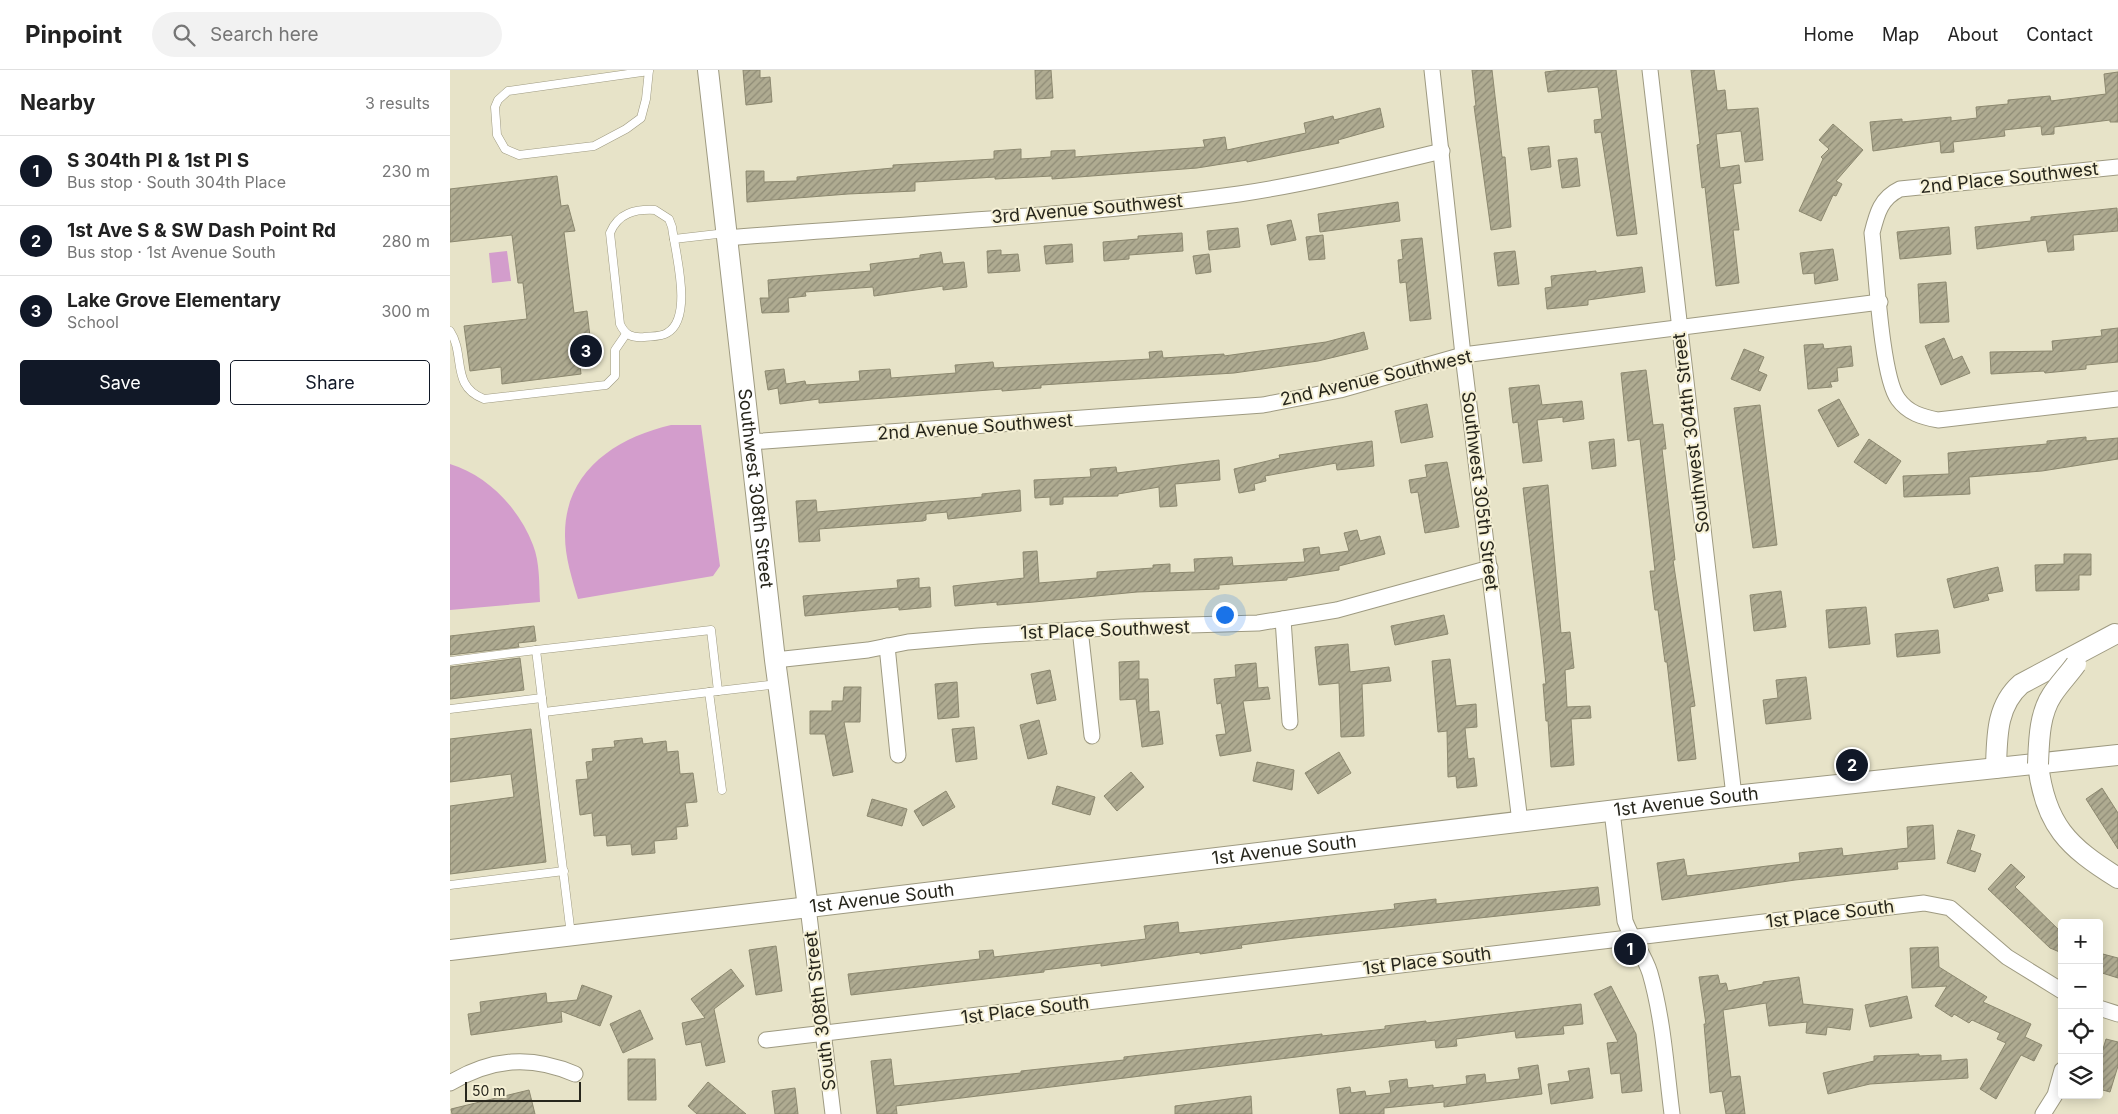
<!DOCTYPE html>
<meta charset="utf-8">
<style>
:root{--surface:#fff;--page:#f2f2f2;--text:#222;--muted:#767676;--line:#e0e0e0;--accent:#111827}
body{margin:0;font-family:Inter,sans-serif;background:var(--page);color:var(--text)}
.controls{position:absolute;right:15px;bottom:15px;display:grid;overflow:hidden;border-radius:5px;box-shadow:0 2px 12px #0003}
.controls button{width:45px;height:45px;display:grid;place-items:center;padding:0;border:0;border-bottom:1px solid var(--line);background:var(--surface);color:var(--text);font:25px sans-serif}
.scale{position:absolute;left:15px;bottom:12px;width:116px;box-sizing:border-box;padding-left:5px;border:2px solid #27261c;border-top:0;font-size:14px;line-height:18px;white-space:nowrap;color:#27261c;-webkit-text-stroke:4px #f5f0d5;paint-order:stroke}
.you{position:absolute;left:774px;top:544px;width:18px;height:18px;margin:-12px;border:4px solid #fff;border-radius:50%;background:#1a73e8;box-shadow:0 0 0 8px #1a73e833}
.badge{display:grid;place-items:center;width:32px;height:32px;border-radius:50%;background:var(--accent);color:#fff;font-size:16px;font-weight:700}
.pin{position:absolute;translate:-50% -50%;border:2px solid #fff;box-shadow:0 1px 5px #0006}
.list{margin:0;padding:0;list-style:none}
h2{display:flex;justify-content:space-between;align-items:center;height:65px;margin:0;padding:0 20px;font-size:21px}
h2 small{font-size:16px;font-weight:400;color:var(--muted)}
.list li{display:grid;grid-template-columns:32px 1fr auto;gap:15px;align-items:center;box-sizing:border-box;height:70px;padding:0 20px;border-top:1px solid var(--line)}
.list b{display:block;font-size:19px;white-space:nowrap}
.list p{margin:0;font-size:16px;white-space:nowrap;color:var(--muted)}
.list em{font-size:16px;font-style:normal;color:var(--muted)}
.actions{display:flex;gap:10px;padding:15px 20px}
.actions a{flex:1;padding:11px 0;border:1px solid var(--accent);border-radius:5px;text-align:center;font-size:18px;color:var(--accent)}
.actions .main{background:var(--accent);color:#fff}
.icon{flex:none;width:28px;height:28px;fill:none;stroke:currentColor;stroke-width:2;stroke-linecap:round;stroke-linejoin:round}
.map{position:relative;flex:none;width:1668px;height:1044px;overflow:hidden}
header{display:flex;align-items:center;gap:30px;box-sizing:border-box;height:70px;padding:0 25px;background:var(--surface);border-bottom:1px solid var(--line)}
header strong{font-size:24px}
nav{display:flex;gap:28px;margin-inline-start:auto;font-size:18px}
.search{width:350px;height:45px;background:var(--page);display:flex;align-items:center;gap:12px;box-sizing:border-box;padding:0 18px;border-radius:28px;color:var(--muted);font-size:19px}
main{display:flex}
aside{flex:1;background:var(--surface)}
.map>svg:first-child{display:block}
.green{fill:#d39dcc}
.building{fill:url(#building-hatch);stroke:#8c886f}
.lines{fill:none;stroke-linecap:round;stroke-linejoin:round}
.lane-casing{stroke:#9e9a81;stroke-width:9}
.street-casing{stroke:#9e9a81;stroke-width:17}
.secondary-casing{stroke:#9e9a81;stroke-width:22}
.lane{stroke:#fff;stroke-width:8}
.street{stroke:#fff;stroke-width:15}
.secondary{stroke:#fff;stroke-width:20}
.secondary-bridge-casing{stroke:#9e9a81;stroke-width:22;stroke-linecap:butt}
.secondary-bridge{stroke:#fff;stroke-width:20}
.labels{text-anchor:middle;stroke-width:4;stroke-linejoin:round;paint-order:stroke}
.street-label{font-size:18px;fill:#27261c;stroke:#f5f0d5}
</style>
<header>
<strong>Pinpoint</strong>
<div class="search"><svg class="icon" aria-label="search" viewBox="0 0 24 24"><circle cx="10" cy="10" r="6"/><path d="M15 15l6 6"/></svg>Search here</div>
<nav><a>Home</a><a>Map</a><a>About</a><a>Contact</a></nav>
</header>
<main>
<aside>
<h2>Nearby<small>3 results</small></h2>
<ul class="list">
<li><span class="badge">1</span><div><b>S 304th Pl &amp; 1st Pl S</b><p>Bus stop · South 304th Place</p></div><em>230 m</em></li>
<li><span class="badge">2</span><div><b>1st Ave S &amp; SW Dash Point Rd</b><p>Bus stop · 1st Avenue South</p></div><em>280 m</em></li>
<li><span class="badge">3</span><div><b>Lake Grove Elementary</b><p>School</p></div><em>300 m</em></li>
</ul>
<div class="actions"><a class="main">Save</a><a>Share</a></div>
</aside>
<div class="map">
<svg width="1668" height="1044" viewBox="0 0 1668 1044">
<defs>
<pattern id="building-hatch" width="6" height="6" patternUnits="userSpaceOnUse" patternTransform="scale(1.25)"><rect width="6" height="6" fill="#afab91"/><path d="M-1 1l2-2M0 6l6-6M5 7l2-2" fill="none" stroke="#8e8b76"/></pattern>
</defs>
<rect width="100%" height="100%" fill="#e7e3c8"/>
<g class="green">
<polygon points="57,181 61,211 42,213 39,183"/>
<path d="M221,355H251L270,496L263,506L128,529C122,509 115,487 115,466C114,402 165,368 221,355Z"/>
<path d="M0,394C37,405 69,438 83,475C90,493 89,513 90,532L0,540Z"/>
</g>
<g class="building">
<polygon points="293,0 310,0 310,8 320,7 322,32 296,35"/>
<polygon points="585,0 601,0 603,28 586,29"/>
<polygon points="1022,0 1042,0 1052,87 1055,87 1061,157 1041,160 1024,36 1026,36"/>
<polygon points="1113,0 1166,0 1187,164 1167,166 1151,62 1145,63 1144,50 1152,49 1148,17 1098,22 1095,2"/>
<polygon points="1241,0 1264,0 1267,21 1275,20 1277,40 1308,38 1313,90 1295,92 1291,61 1266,64 1270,98 1289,95 1291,113 1283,114 1289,160 1283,160 1289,213 1266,216 1255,117 1252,118 1247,75 1250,74"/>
<polygon points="1668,2 1668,52 1660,52 1660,50 1604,57 1604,64 1592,65 1591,56 1554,60 1555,66 1503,72 1504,82 1491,83 1490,71 1423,81 1420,52 1452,49 1452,52 1501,47 1501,51 1527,48 1526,37 1558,34 1558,30 1600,26 1601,31 1656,24 1654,4"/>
<polygon points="930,38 934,57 888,70 889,73 797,92 797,90 747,98 602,109 602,106 545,109 545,107 465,112 465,121 398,124 297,132 296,101 314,101 314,112 347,111 347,107 443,98 443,95 544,89 544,81 571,79 571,89 601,87 601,81 625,80 625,87 755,77 753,70 775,67 777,80 856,63 854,53 883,46 884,50"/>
<polygon points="1383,54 1413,80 1386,111 1392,114 1386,126 1383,125 1371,151 1349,141 1373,89 1371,87 1379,79 1369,70"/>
<polygon points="1099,76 1101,97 1081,100 1078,78"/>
<polygon points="1127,88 1130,116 1112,118 1108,90"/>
<polygon points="107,106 111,136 118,135 125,161 114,162 124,243 137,241 141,275 128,277 131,304 52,314 51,297 20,301 14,256 77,249 73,213 68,213 62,165 0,172 0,119"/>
<polygon points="948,132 950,151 870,162 868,144"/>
<polygon points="1667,138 1668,161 1623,165 1624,180 1598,182 1596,170 1527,179 1525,157 1581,151 1581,147"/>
<polygon points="841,150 846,170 821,175 817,155"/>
<polygon points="1499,157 1501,184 1450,189 1447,162"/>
<polygon points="788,158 790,177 759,180 757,161"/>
<polygon points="732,163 733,181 679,185 679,189 654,191 653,172 688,169 688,166"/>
<polygon points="873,165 875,189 859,190 856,167"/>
<polygon points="972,168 981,249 960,251 956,212 950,213 948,190 953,189 951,170"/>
<polygon points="622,174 623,192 596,194 594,176"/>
<polygon points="1383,179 1388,210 1365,214 1364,203 1353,204 1350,183"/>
<polygon points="551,180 551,185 568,184 570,201 538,203 537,181"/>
<polygon points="1065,181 1069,214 1048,216 1044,183"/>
<polygon points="491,182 493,194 514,192 517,217 493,220 493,216 424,226 423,217 355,222 356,226 338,228 339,242 312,243 310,228 319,228 318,210 421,201 420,194 470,188 470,185"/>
<polygon points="759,184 761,202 746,204 743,186"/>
<polygon points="1192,197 1195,222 1138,230 1138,235 1097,239 1095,218 1102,217 1101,206 1146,201 1146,203"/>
<polygon points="1496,212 1499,252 1470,253 1468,214"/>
<polygon points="1668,258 1668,292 1636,295 1636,299 1595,303 1594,301 1541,304 1540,282 1603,281 1602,271 1652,266 1651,260"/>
<polygon points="914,262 918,279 868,291 784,303 591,315 591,318 552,321 552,319 369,333 369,329 330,334 328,318 318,320 315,301 334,299 336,314 355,311 356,315 410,311 409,301 440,299 441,308 506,303 505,295 543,292 544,298 700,289 699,282 712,281 713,288 774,284 774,286 876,272"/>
<polygon points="1494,268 1503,290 1512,286 1520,303 1491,315 1475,276"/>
<polygon points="1373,274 1374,279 1401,276 1403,296 1387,298 1388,311 1380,312 1382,317 1358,319 1354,275"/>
<polygon points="1294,279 1314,287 1308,301 1317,305 1310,321 1281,309"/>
<polygon points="1196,300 1203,355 1213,354 1216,379 1212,379 1225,490 1223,490 1245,636 1240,637 1246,689 1228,691 1217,592 1215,592 1208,540 1205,540 1200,501 1205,501 1190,369 1178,371 1171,303"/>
<polygon points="1089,315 1092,335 1132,331 1134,349 1113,352 1113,347 1087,350 1092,391 1073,393 1068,352 1063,353 1059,318"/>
<polygon points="1389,329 1409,365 1388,377 1368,340"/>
<polygon points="977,334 983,367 951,373 945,341"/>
<polygon points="1310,335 1327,475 1303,478 1284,338"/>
<polygon points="1636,367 1636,371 1668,368 1668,389 1592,401 1519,407 1520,424 1454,427 1453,406 1499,404 1498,383 1597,374 1597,371"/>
<polygon points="1164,369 1166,396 1142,399 1139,372"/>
<polygon points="1419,369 1451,391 1436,414 1404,392"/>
<polygon points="922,371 924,396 887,400 886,393 815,406 816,411 804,414 805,420 789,423 784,399 830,388 829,385"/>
<polygon points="769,390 770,410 725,414 727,436 710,437 709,417 668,424 668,426 613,427 613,434 600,435 600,427 585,428 584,410 641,407 640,399 666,397 667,403"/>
<polygon points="997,392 1009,457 975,463 968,422 961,423 959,410 977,407 975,395"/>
<polygon points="1098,415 1111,563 1120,562 1124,598 1115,600 1117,637 1140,636 1141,648 1121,649 1124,695 1101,697 1098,651 1096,651 1093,614 1096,614 1091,566 1073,418"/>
<polygon points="570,420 571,441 498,449 497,442 476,444 476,450 473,451 369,459 370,471 349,472 346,431 366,430 367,442 532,427 532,424"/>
<polygon points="907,460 910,471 930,466 935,484 889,496 889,500 837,508 837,510 769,515 769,519 687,522 584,532 547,535 547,532 505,536 503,516 574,508 573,482 587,481 589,513 647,508 647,502 703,498 703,495 720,494 720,503 745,502 744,489 782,487 783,496 855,492 853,479 869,477 870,485 899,481 894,463"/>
<polygon points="1614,484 1641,484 1641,505 1629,505 1629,520 1586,521 1585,495 1614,494"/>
<polygon points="1548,497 1553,521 1537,524 1539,530 1504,538 1497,509"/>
<polygon points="469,508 469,518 480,517 481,537 449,540 449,537 355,546 353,526 448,518 447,510"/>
<polygon points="1331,521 1336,557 1304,561 1300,525"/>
<polygon points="1416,537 1420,574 1379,578 1376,540"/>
<polygon points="994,545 998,564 945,575 941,556"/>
<polygon points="84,556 86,571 68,573 69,577 0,585 0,566"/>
<polygon points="1488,560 1490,583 1447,587 1445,564"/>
<polygon points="898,574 900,602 939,597 941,611 912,614 914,666 891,667 889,613 869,615 865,577"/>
<polygon points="70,588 74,620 0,629 0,597"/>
<polygon points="1000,589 1006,636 1026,634 1027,657 1015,658 1018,689 1024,688 1027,716 1007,718 1006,706 998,707 997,661 988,662 982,591"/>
<polygon points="689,591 689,609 698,609 699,642 709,641 713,674 692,677 686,629 670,630 669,592"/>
<polygon points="806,593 808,618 818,617 820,629 793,631 801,681 770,686 766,665 776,664 771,633 767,634 764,609 786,607 785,595"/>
<polygon points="600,600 606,630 587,634 581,604"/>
<polygon points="1356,607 1361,649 1316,654 1313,630 1328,628 1326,610"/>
<polygon points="507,612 509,647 488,649 485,614"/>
<polygon points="394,617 411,617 410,652 394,652 403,702 383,706 375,664 360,664 360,641 382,641 382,631 393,631"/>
<polygon points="589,650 597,684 578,689 570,655"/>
<polygon points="524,657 527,689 506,692 502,659"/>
<polygon points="81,659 96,792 0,804 0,736 64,727 61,704 0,712 0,669"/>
<polygon points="192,668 193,674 216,671 217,682 228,681 230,704 243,703 247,732 235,733 238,756 226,757 227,769 204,771 205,783 182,785 181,774 157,776 156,765 144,766 142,743 130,745 126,710 138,709 136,692 143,691 142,679 165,677 164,671"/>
<polygon points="889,682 901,703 868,724 855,703"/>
<polygon points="807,692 844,700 842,720 803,711"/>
<polygon points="681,702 694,717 667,741 654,726"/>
<polygon points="607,716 645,727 640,745 602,734"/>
<polygon points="1652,718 1668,743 1668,779 1636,729"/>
<polygon points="496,721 505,737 473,756 464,741"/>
<polygon points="422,729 457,739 452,756 417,746"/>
<polygon points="1483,755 1485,789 1447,792 1448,799 1345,810 1212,830 1207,793 1234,789 1237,806 1350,792 1349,783 1392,778 1393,786 1458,778 1457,757"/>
<polygon points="1508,760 1525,765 1520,780 1531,784 1525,802 1497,793"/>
<polygon points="1561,794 1575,807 1565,817 1612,863 1612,883 1600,878 1538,819"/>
<polygon points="1148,817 1150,835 844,868 791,875 792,878 750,884 750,882 651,896 651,893 594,900 594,902 401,925 398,904 530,889 529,881 543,880 544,887 696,869 694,856 728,852 729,863 945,839 944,834 986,829 986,834"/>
<polygon points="326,876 332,921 306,925 299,880"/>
<polygon points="1488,877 1489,897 1537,927 1533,932 1581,954 1575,967 1592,975 1584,991 1571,985 1546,1029 1530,1019 1556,973 1547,969 1550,963 1522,950 1519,953 1504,944 1502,947 1485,936 1497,916 1462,918 1460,878"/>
<polygon points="1649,883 1668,888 1668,908 1649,902"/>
<polygon points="281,899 294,916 264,939 275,992 256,996 251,972 236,975 232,953 255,948 241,929"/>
<polygon points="1268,905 1270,914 1276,913 1278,921 1313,914 1313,912 1349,907 1353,934 1403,939 1400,960 1377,957 1376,965 1356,963 1357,952 1319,956 1316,933 1273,940 1281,1007 1290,1006 1295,1044 1276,1044 1272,1021 1260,1023 1254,954 1256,954 1249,907"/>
<polygon points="132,915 162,926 150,956 111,941 112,952 21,965 18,944 31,942 30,932 96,923 97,933 127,930"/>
<polygon points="1161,916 1186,964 1192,1021 1172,1023 1170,1003 1161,1004 1157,973 1168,972 1144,924"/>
<polygon points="1457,926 1462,948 1420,957 1415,935"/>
<polygon points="1131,934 1133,954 1113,956 1114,964 1066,968 1065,961 1006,969 1007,976 986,978 985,970 446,1036 447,1044 427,1044 421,991 441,989 444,1016 571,1003 571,1001 674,990 674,987 872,964 872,966 935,959 935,956 976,951 976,953"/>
<polygon points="190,940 203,969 173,983 160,954"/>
<polygon points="1656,969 1668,972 1668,996 1660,1022 1649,1019 1649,992"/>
<polygon points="1469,984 1469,986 1491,985 1491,991 1517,989 1518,1008 1420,1014 1378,1024 1373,1003 1424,991 1424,986"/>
<polygon points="178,989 205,989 206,1030 178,1030"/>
<polygon points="1088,995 1092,1024 994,1037 994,1032 934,1038 934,1044 890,1044 887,1019 900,1017 901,1023 915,1021 916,1026 941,1023 939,1011 957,1009 958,1018 983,1015 983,1018 1017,1014 1016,1006 1035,1004 1036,1013 1070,1009 1068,998"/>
<polygon points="1139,998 1143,1028 1101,1034 1098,1014 1120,1011 1118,1001"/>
<polygon points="258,1012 296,1044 247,1044 238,1036"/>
<polygon points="345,1018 348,1044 325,1044 322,1021"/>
<polygon points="79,1020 85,1044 2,1044 1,1039"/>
<polygon points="801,1026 802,1044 725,1044 725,1036"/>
</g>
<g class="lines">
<defs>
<g id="lane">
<polyline points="199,1 58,21 48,30 45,37 47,65 55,79 69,85 144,76 176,59 191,48 196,29 199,0"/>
<path d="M205,140L219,149L222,157C225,182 244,248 217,263C211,267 201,266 194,267C182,268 175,265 170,254L160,163C168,143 185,139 205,140Z"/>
<polyline points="224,169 276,163"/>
<path d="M0,261C16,285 0,316 34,329L156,315L165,306V280L176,264"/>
<polyline points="86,580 261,560 268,621 94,642"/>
<polyline points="0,591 86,580 121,865"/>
<polyline points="268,621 328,614"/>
<polyline points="259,622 272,720"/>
<polyline points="0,639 92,628"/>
<polyline points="0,815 114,801"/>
</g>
<g id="street">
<polyline points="982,0 1013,285 1070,752"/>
<polyline points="1200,0 1284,726"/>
<path d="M1668,97L1450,119C1431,128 1427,143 1422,163C1426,197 1431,306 1448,329C1458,343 1472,347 1488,350L1668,329"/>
<path d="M277,168C447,154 619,147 789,124C857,114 925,97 992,81"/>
<polyline points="300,372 813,335 890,320 1013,285 1430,232"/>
<polyline points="833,549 840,652"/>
<polyline points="630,559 642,666"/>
<polyline points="437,576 448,685"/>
<polyline points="325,590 418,580 458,572 528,566 672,557 808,553 887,540 1040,498"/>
<path d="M1162,741L1175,851C1182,870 1194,884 1200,903C1213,948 1216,997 1222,1044"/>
<polyline points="358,837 383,1044"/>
<polyline points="1649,938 1668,944"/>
<polyline points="316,970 1474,833 1500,838 1557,887 1612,921"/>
<path d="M0,1013C42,988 81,985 125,1004"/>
<polyline points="1593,1044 1605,1025 1612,1000"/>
</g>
<g id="secondary">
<path id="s1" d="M258,0L325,590L358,837"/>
<path d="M1588,694C1595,755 1618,777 1668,808"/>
<path d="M1546,698C1547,667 1546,636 1571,614L1665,564"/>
<path id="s2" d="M0,880L1284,726L1668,685"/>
</g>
</defs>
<use href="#lane" class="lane-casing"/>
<use href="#street" class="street-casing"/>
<use href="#secondary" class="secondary-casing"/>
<use href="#lane" class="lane"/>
<use href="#street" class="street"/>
<use href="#secondary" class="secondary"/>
<defs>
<path id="secondary-bridge" d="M1588,694C1589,671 1589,645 1602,625C1609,614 1619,604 1626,594"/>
</defs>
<use href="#secondary-bridge" class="secondary-bridge-casing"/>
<use href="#secondary-bridge" class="secondary-bridge"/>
</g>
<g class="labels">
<g class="street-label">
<text transform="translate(1559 108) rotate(-6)" y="6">2nd Place Southwest</text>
<text transform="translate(637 139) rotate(-5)" y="6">3rd Avenue Southwest</text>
<text transform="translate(926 308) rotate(-13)" y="6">2nd Avenue Southwest</text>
<text transform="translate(525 357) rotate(-4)" y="6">2nd Avenue Southwest</text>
<text transform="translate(1241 363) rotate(-97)" y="6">Southwest 304th Street</text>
<text dy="6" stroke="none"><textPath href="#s1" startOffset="421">Southwest 308th Street</textPath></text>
<text transform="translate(1030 421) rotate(83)" y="6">Southwest 305th Street</text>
<text transform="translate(655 560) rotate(-2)" y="6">1st Place Southwest</text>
<text dy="6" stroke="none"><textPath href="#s2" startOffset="1245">1st Avenue South</textPath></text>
<text dy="6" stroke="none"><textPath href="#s2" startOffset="840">1st Avenue South</textPath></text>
<text dy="6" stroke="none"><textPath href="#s2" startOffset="435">1st Avenue South</textPath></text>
<text transform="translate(1380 844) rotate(-7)" y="6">1st Place South</text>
<text transform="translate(977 891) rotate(-7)" y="6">1st Place South</text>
<text transform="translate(575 940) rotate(-7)" y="6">1st Place South</text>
<text transform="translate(370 941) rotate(-97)" y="6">South 308th Street</text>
</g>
</g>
</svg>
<div class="controls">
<button>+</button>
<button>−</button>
<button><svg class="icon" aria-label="locate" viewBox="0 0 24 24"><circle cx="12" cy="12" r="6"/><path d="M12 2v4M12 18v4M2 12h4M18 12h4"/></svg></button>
<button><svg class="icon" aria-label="layers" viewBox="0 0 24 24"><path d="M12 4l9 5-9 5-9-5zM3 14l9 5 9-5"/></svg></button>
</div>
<div class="scale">50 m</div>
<div class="you"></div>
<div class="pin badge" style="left:1180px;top:879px">1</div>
<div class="pin badge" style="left:1402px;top:695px">2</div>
<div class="pin badge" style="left:136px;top:281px">3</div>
</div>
</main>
